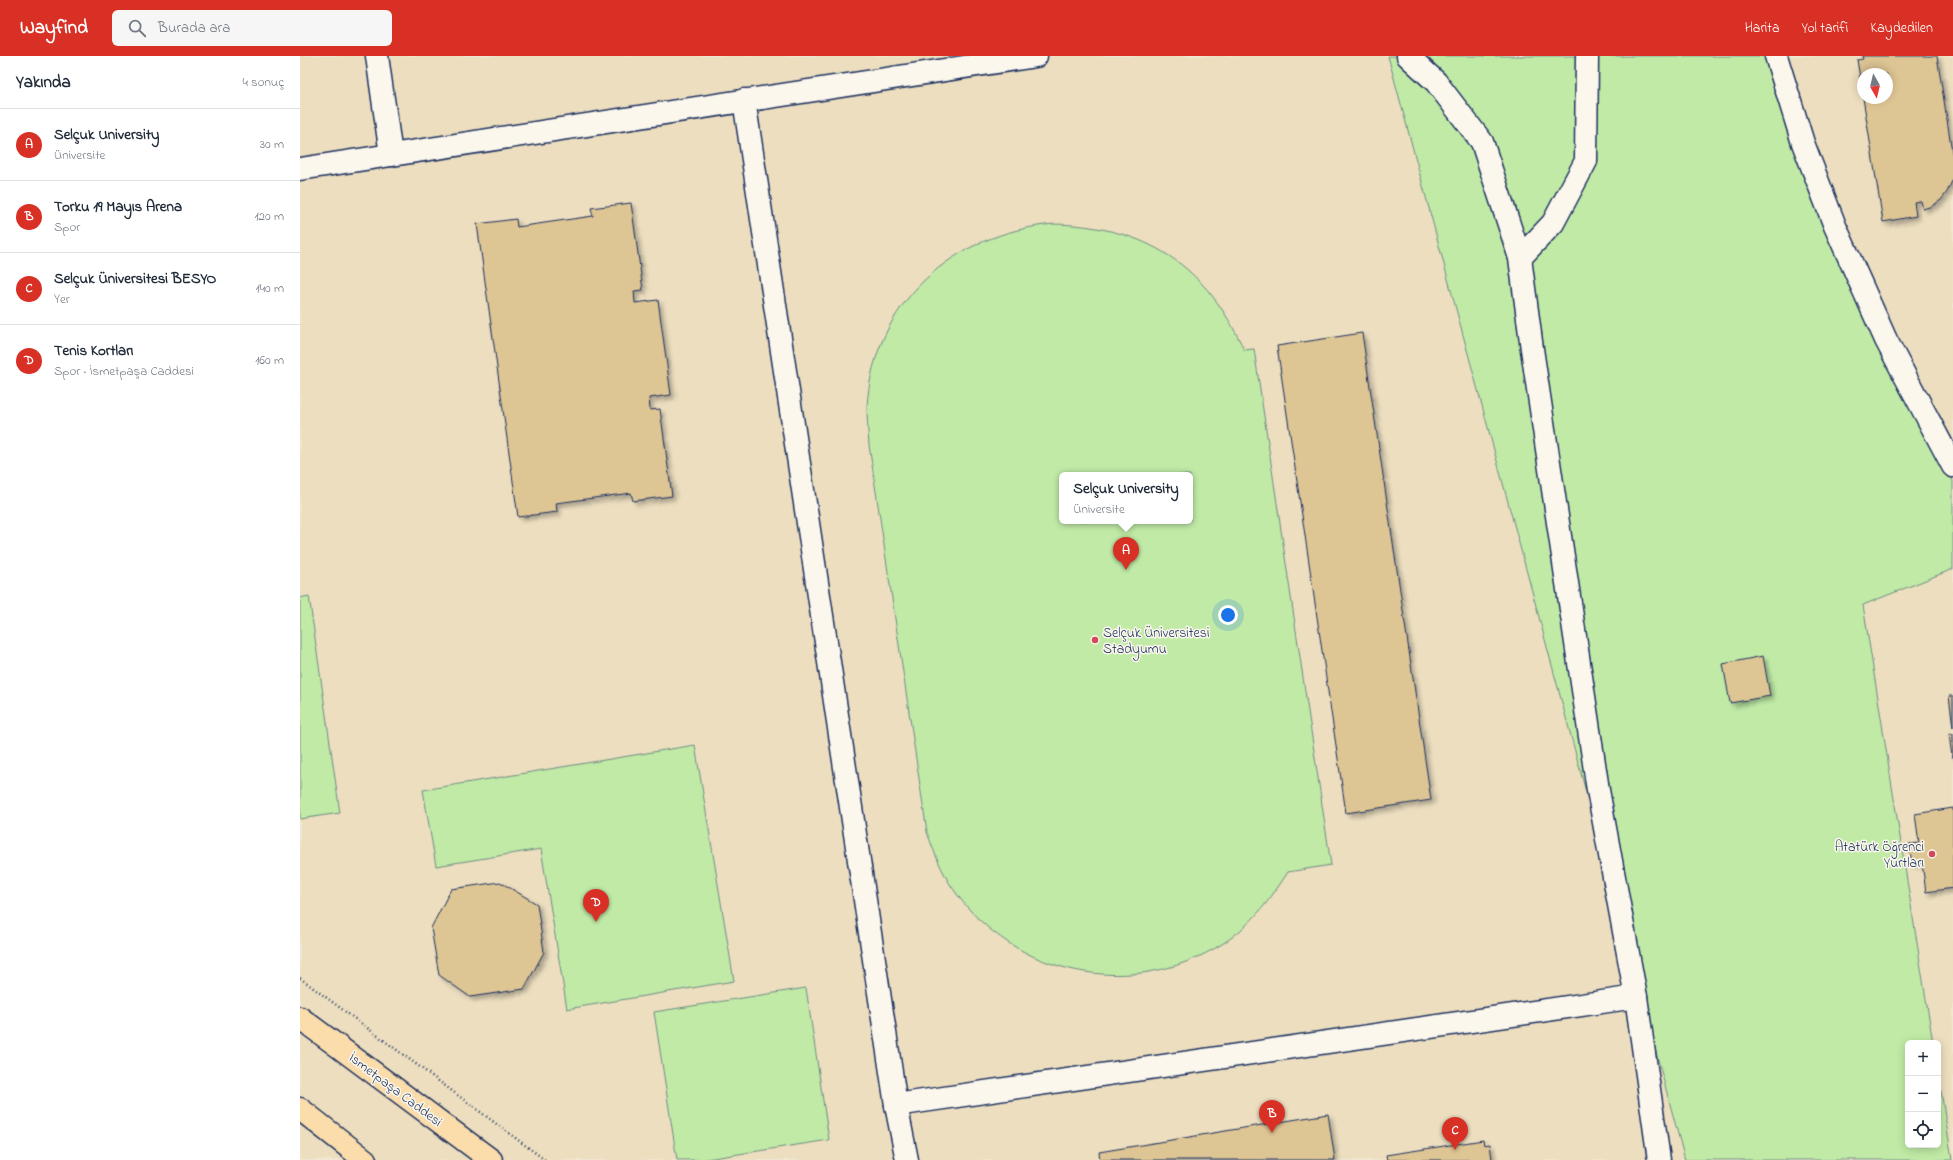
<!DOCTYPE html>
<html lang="tr">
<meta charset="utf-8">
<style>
:root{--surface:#fff;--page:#f6f6f7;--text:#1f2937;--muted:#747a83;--line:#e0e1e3;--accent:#d93025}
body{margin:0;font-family:"Indie Flower",sans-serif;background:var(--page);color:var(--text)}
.controls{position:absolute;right:12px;bottom:12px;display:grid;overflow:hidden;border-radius:6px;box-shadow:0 2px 10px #0003}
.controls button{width:36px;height:36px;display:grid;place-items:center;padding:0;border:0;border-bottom:1px solid var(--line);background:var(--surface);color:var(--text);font:20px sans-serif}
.compass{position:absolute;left:1557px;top:12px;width:36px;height:36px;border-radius:50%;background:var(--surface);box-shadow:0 2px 10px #0003;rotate:172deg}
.you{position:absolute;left:928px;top:559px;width:14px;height:14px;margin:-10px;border:3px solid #fff;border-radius:50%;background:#1a73e8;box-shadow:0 0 0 6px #1a73e833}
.badge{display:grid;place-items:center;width:26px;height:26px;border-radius:50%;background:var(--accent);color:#fff;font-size:13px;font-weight:700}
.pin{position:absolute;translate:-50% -33px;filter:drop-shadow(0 1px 2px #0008)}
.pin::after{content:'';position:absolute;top:21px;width:14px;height:12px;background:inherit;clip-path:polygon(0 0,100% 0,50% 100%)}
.popup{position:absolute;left:759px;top:416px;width:134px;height:52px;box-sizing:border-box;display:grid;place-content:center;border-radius:6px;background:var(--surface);filter:drop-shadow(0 1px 3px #0005);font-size:13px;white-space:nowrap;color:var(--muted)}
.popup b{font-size:15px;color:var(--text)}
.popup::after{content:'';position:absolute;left:50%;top:100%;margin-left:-8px;border:8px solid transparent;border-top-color:var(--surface)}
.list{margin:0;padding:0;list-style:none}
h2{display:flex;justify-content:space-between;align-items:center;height:52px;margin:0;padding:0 16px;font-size:17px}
h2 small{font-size:13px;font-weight:400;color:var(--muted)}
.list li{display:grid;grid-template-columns:26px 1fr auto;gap:12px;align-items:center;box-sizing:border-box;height:72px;padding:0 16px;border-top:1px solid var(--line)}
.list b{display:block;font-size:15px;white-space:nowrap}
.list p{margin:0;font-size:13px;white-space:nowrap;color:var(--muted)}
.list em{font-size:13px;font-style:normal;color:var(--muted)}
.icon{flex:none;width:22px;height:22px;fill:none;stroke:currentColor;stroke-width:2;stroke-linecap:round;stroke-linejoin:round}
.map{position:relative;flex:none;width:1653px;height:1104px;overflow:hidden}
header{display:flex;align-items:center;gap:24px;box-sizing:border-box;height:56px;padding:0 20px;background:var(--accent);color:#fff}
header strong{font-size:19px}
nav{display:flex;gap:22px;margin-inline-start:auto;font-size:14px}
.search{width:280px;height:36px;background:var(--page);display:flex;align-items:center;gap:10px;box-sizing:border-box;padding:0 14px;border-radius:6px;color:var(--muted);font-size:15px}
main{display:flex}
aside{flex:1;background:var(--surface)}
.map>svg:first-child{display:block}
.built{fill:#ecdebf;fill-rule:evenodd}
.green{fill:#c0eaa6;stroke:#6e8c82;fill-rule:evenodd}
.building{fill:#dec594;stroke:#1b2f5e;filter:url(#shadow)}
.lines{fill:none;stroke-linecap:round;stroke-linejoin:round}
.minor-casing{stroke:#1b2f5e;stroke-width:25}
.major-casing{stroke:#1b2f5e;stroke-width:25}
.path{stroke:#1b2f5e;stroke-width:2.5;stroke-dasharray:1 3;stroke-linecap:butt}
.minor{stroke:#fbf7ec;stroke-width:22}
.major{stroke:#faddab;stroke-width:22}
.poi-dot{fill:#d1495b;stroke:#fbf7ec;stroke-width:1.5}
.labels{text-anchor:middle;stroke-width:3;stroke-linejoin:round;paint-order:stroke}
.poi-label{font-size:14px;fill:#1b2f5e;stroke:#fbf7ec;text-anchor:start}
.street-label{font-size:14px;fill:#1b2f5e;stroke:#fbf7ec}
</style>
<header>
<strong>Wayfind</strong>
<div class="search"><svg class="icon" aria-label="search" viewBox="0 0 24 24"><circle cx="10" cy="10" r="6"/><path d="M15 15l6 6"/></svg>Burada ara</div>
<nav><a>Harita</a><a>Yol tarifi</a><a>Kaydedilen</a></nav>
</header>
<main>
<aside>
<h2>Yakında<small>4 sonuç</small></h2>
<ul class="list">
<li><span class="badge">A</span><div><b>Selçuk University</b><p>Üniversite</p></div><em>30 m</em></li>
<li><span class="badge">B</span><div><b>Torku 19 Mayıs Arena</b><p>Spor</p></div><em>120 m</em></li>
<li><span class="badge">C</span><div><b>Selçuk Üniversitesi BESYO</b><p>Yer</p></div><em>140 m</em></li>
<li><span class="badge">D</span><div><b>Tenis Kortları</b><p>Spor · İsmetpaşa Caddesi</p></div><em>160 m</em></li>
</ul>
</aside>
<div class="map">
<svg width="1653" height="1104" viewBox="0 0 1653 1104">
<defs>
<filter id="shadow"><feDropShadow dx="3.5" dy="3.5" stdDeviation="2" flood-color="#0004"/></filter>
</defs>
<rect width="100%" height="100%" fill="#f2e8d2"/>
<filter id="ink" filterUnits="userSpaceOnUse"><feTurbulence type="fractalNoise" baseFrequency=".025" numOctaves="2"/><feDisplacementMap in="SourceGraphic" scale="8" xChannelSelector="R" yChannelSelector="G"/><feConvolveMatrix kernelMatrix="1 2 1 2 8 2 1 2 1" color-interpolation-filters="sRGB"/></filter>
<g filter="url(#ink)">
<path class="built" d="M0,0H1653V1104H0ZM1563,18H1587V42H1563ZM762,419H890V465H762ZM1608,987H1638V1089H1608Z"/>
<g class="green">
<polygon points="1088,0 1469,0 1653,425 1653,513 1563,549 1633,987 1608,987 1608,1089 1638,1089 1638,1016 1652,1104 1385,1104"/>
<path d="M754,168C846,170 907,210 944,294L954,293L1031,809L988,816C972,841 955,864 931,882C844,944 723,925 659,841C644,822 635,799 627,776L569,389C568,376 567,363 567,350C574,246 653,177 754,168ZM762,419H890V465H762Z"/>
<polygon points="9,540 40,757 0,763 0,542"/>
<polygon points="395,689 434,925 267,953 241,793 136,810 123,734"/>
<polygon points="506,932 529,1084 400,1104 377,1104 354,956"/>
</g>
<g class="building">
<polygon points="1562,0 1637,0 1653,102 1653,123 1647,136 1641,144 1632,150 1623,153 1621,145 1614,146 1616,160 1583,166 1563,42 1587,42 1587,18 1563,18 1563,39 1557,4 1563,3"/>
<polygon points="331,147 343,234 334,235 335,247 358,244 371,339 349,342 350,354 360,353 372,440 333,445 331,437 256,447 257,456 218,461 177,168 216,163 217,171 293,160 291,152"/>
<polygon points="1062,277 1131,744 1046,757 977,290"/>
<polygon points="1463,600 1470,640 1430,647 1423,608"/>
<polygon points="1649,640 1653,640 1653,671"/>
<polygon points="1649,678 1653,678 1653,701 1652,701"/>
<polygon points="1653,752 1653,832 1626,836 1622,807 1612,808 1609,788 1619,787 1615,758"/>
<polygon points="200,826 237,848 244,896 224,933 170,941 139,919 131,872 151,833"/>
<polygon points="1028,1058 1035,1104 800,1104 799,1096"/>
<polygon points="1183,1084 1184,1089 1190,1088 1192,1104 1087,1104 1086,1099"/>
</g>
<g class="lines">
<defs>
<g id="minor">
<polyline points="77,0 91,99"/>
<polyline points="1108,0 1136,26 1182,86 1220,202 1232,293 1298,734 1336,941 1359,1104"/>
<polyline points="1476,0 1503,87 1535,170 1586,284 1653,410"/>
<polyline points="444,44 596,1049 607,1104"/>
<polyline points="0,113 736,0"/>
<polyline points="1220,202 1253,167 1286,105 1287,0"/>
<polyline points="596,1049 1336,941"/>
</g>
<g id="major">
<polyline points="0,962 191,1104"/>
<polyline points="0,1053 65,1104"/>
</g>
</defs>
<use href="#minor" class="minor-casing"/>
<use href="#major" class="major-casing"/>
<polyline class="path" points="0,922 245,1104"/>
<use href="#minor" class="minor"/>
<use href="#major" class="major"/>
</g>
</g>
<g class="poi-dot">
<circle cx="795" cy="584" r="4"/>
<circle cx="1632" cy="798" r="4"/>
</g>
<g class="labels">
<g class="poi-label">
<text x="803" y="581">Selçuk Üniversitesi<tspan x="803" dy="16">Stadyumu</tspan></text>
<text x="1624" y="795" text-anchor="end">Atatürk Öğrenci<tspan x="1624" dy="16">Yurtları</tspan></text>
</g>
<g class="street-label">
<text transform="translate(96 1033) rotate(37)" y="5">İsmetpaşa Caddesi</text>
</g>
</g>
</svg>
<div class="controls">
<button>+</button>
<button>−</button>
<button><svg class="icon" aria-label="locate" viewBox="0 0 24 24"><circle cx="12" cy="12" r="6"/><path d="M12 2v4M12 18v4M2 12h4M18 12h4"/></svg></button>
</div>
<svg class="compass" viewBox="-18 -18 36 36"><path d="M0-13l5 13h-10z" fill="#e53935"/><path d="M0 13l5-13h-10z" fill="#747a83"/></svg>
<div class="you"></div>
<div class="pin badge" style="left:826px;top:514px">A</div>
<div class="popup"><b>Selçuk University</b>Üniversite</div>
<div class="pin badge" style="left:972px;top:1077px">B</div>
<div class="pin badge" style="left:1155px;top:1094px">C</div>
<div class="pin badge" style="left:296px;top:866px">D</div>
</div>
</main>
